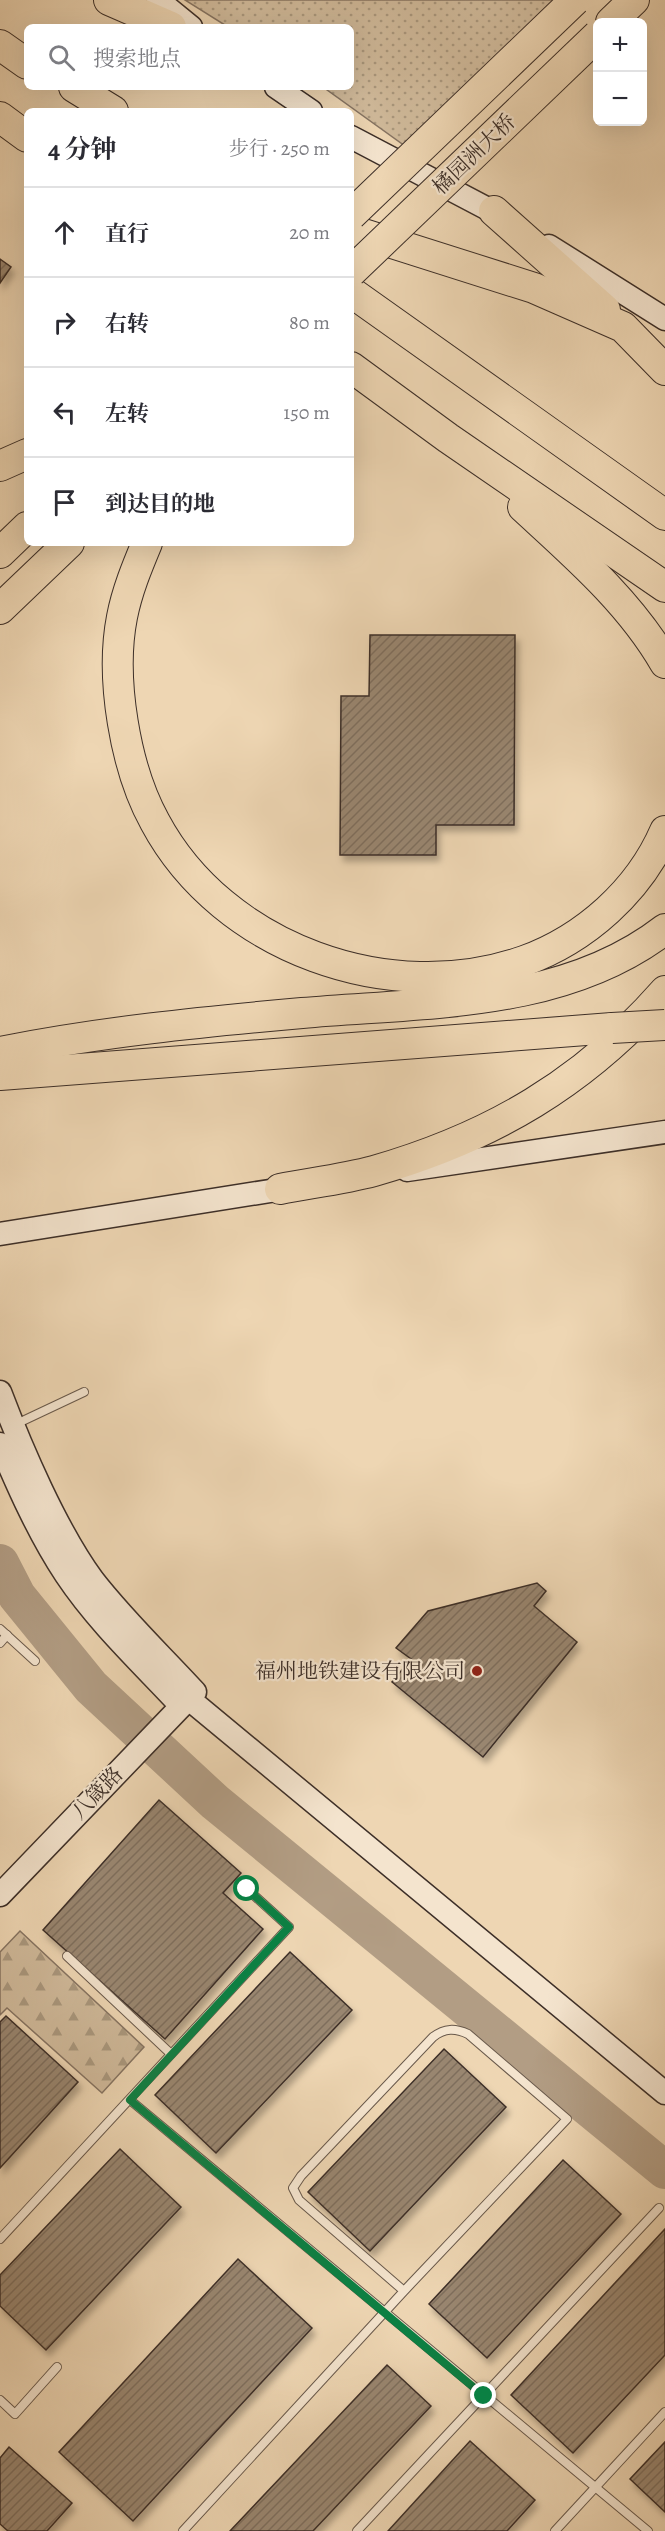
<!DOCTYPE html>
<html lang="zh">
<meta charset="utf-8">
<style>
:root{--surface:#fff;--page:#f2f2f3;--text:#2b2b33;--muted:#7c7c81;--line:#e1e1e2}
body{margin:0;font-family:Alegreya,"Noto Serif SC",serif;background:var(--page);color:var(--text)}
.controls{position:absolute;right:18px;top:18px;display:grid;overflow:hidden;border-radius:9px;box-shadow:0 6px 24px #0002}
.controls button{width:54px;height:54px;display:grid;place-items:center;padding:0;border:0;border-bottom:2px solid var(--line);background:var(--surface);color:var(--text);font:30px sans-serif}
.stop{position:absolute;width:18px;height:18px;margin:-14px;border:4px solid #0b8043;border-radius:50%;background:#fff}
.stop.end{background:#0b8043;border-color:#fff;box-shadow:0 2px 6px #0008}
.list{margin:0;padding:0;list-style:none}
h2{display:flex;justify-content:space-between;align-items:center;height:78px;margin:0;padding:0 24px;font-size:26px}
h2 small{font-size:20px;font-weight:400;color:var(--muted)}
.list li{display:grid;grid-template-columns:39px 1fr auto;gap:18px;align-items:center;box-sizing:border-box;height:90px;padding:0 24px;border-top:2px solid var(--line)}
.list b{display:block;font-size:22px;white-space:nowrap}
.list em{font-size:20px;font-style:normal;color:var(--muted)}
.icon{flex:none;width:33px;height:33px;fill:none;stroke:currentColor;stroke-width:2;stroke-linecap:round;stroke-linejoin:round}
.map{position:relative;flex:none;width:665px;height:2531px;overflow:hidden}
.search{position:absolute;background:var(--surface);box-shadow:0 6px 24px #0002;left:24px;top:24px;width:330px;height:66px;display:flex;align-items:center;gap:15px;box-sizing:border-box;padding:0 21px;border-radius:9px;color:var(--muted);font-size:22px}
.panel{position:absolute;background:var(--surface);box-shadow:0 6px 24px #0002;left:24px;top:108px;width:330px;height:438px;border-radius:9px}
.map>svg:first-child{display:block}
.grass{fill:url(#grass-dots);stroke:#867462;stroke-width:1.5}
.forest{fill:url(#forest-firs);stroke:#867462;stroke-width:1.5}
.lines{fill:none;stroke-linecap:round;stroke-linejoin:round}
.river{stroke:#b29d84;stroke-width:38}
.building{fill:url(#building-hatch);stroke:#3d2f28;stroke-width:1.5;filter:url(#shadow)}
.lane-casing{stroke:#69594b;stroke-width:10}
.secondary-casing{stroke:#3d2f28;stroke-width:25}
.highway-casing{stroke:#3d2f28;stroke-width:32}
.lane{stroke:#f4e4ce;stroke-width:8}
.secondary{stroke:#f4e4ce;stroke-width:22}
.highway{stroke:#eed6b3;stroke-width:30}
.highway-bridge-casing{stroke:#3d2f28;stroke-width:32;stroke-linecap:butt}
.highway-bridge{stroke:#eed6b3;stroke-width:30}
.route{stroke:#0b8043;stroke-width:8}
.poi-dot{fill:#8f2418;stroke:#f4e4ce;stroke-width:2}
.labels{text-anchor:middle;stroke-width:4.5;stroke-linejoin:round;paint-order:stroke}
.street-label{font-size:21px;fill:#3d2f28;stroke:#f4e4ce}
.poi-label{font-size:21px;fill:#3d2f28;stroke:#f4e4ce;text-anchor:end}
</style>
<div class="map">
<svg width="665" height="2531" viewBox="0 0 665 2531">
<defs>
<pattern id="grass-dots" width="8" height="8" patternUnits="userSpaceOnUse" patternTransform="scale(1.5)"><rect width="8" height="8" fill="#d0ba9b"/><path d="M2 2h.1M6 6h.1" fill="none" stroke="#aa987e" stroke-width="1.8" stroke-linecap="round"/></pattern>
<pattern id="forest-firs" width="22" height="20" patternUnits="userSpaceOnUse" patternTransform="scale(1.5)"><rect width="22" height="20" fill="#d0ba9b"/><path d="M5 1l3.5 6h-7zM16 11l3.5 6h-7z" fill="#aa987e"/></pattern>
<pattern id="building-hatch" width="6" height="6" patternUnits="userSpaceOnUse" patternTransform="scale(1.5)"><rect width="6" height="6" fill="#998670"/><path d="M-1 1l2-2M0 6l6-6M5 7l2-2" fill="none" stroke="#7e6e5c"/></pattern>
<filter id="shadow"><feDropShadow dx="3.5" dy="6" stdDeviation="3" flood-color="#0004"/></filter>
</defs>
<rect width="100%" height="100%" fill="#eed6b3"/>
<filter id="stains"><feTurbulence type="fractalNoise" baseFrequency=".00333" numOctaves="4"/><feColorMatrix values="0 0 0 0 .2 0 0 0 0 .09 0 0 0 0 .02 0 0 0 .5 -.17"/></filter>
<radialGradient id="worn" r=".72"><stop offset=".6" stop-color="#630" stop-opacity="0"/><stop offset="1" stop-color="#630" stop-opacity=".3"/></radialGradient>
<polygon class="grass" points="185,0 580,0 419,156 323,87 351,87 351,27 228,27"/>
<polygon class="forest" points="20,1931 144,2047 102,2093 7,2008 0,2015 0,1952"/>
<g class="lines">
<polyline class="river" points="0,1563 17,1596 91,1687 215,1802 665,2170"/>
</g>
<g class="building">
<polygon points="0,259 11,267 0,283"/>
<polygon points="370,635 515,635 514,825 436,825 436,855 340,855 341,696 369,696"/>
<polygon points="537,1583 546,1591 534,1606 577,1642 483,1757 392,1682 411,1659 396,1648 428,1611"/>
<polygon points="159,1800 241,1873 223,1893 263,1929 165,2039 43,1930"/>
<polygon points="290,1952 352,2010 216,2153 155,2095"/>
<polygon points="6,2016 78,2082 0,2168 0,2022"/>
<polygon points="444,2049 506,2107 370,2251 308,2192"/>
<polygon points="120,2149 181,2207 46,2350 0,2306 0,2275"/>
<polygon points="563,2160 621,2214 487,2358 429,2304"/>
<polygon points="665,2229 665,2355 573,2453 511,2395"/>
<polygon points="238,2259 312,2328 133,2521 59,2452"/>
<polygon points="387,2365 431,2406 313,2531 230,2531"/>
<polygon points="470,2441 535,2500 507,2531 388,2531"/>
<polygon points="665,2442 665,2512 630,2479"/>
<polygon points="9,2447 72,2503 47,2531 8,2531 0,2524 0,2458"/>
</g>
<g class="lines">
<defs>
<g id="lane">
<polyline points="14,1425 84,1392"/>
<polyline points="0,1629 35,1661"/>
<polyline points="0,1643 7,1635"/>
<polyline points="67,1956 171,2054"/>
<polyline points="130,2100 648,2531"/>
<polyline points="0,2239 289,1927 247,1889"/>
<polyline points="0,2400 15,2414 57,2367"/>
<path d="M183,2531L404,2291L567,2119L468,2034C455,2028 445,2028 433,2037L301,2176L293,2188L299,2200L404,2291"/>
<polyline points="357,2531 659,2208"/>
<polyline points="555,2531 665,2412"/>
</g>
<g id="secondary">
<polyline points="158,0 191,27"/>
<polyline points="276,87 311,111"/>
<polyline points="351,137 507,219"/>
<polyline points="549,246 665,319"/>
<polyline points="407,1170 665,1132"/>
<polyline points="0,1234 295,1187"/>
<path d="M0,1392C22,1450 57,1531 93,1580C124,1620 161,1655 195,1692L0,1895"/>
<path d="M0,1444C19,1489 39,1534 66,1575C98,1623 142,1664 181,1706"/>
<polyline points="189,1699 665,2093"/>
</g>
<g id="highway">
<polyline points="109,0 171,27"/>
<polyline points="611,22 634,0"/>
<polyline points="0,45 27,64"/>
<polyline points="74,87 113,111"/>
<polyline points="0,117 27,137"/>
<polyline points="494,211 605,310"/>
<polyline points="351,230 534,288 623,327 665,370"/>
<polyline points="351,292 665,515"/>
<polyline points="351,367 448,438 665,587"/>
<polyline points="0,466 27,454"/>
<path d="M523,507C574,554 630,602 665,663"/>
<path d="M147,543C137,567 127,591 122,617C110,678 125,768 155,822C223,949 391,1008 524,961C585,939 639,891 665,831"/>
<polyline points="0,553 27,527"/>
<polyline points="0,609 69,543"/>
<path d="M0,1052C100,1032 201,1022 302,1013C425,1002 563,1008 665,929"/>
<polyline points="0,1075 612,1028"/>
<path d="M280,1189C311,1183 344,1179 374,1171C492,1137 584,1083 665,991"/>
</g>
</defs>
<use href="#lane" class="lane-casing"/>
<use href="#secondary" class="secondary-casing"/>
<use href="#highway" class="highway-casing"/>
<use href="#lane" class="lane"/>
<use href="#secondary" class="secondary"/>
<use href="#highway" class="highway"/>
<defs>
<g id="highway-bridge">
<polyline points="351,215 575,0"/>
<polyline points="351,272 598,35"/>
<polyline points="612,1028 665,1025"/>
</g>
</defs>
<use href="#highway-bridge" class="highway-bridge-casing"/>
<use href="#highway-bridge" class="highway-bridge"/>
</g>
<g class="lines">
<polyline class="route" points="247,1889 289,1927 130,2100 484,2396"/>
</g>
<circle class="poi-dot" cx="477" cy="1671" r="6"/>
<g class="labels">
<g class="street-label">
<text transform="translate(474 154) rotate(-44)" y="7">橘园洲大桥</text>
<text transform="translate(97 1793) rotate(-46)" y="7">八箴路</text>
</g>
<g class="poi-label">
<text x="465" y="1678">福州地铁建设有限公司</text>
</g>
</g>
<rect width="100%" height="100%" filter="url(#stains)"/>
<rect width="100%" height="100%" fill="url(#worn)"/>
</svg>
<div class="controls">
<button>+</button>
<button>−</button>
</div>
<div class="stop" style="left:247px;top:1889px"></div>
<div class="stop end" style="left:484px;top:2396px"></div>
<div class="search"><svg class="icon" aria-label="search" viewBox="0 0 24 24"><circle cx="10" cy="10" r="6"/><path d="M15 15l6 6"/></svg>搜索地点</div>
<section class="panel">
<h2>4 分钟<small>步行 · 250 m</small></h2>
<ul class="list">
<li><svg class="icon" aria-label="ahead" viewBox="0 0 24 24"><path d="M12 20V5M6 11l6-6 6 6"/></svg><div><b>直行</b></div><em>20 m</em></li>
<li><svg class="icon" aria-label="right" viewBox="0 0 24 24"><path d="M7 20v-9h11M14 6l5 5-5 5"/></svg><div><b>右转</b></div><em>80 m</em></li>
<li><svg class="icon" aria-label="left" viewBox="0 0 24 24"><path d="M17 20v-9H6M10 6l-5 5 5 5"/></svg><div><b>左转</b></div><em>150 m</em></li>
<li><svg class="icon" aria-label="arrive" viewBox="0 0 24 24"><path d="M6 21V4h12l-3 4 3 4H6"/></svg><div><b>到达目的地</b></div></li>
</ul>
</section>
</div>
